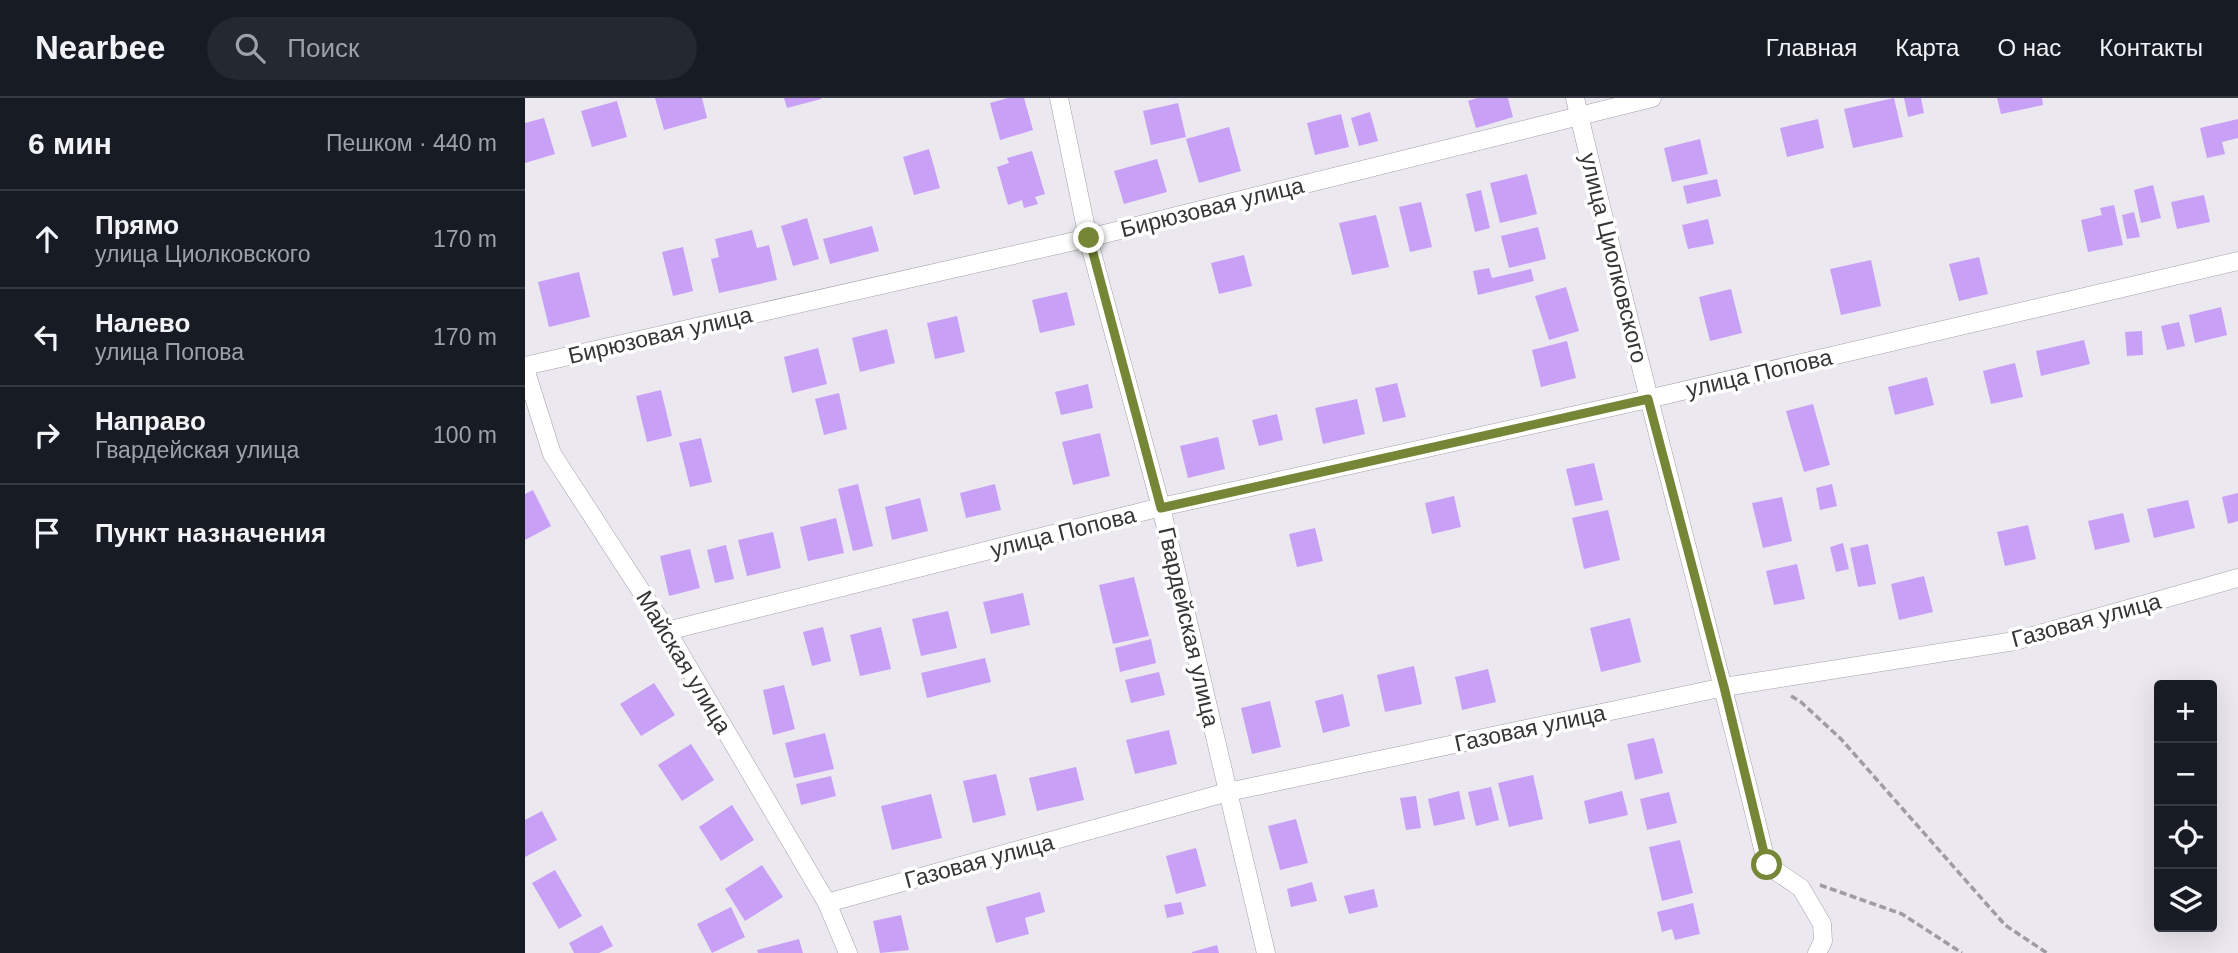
<!DOCTYPE html>
<html lang="ru">
<meta charset="utf-8">
<style>
:root{--surface:#171b24;--page:#242831;--text:#f1f3f6;--muted:#9ea1a6;--line:#363941}
body{margin:0;font-family:Helvetica,sans-serif;background:var(--page);color:var(--text)}
.controls{position:absolute;right:21px;bottom:21px;display:grid;overflow:hidden;border-radius:7px;box-shadow:0 7px 28px #0002}
.controls button{width:63px;height:63px;display:grid;place-items:center;padding:0;border:0;border-bottom:2px solid var(--line);background:var(--surface);color:var(--text);font:35px sans-serif}
.stop{position:absolute;width:21px;height:21px;margin:-16px;border:5px solid #758736;border-radius:50%;background:#fff}
.stop.end{background:#758736;border-color:#fff;box-shadow:0 2px 7px #0008}
.list{margin:0;padding:0;list-style:none}
h2{display:flex;justify-content:space-between;align-items:center;height:91px;margin:0;padding:0 28px;font-size:30px}
h2 small{font-size:23px;font-weight:400;color:var(--muted)}
.list li{display:grid;grid-template-columns:46px 1fr auto;gap:21px;align-items:center;box-sizing:border-box;height:98px;padding:0 28px;border-top:2px solid var(--line)}
.list b{display:block;font-size:26px;white-space:nowrap}
.list p{margin:0;font-size:23px;white-space:nowrap;color:var(--muted)}
.list em{font-size:23px;font-style:normal;color:var(--muted)}
.icon{flex:none;width:38px;height:38px;fill:none;stroke:currentColor;stroke-width:2;stroke-linecap:round;stroke-linejoin:round}
.map{position:relative;flex:none;width:1713px;height:855px;overflow:hidden}
header{display:flex;align-items:center;gap:42px;box-sizing:border-box;height:98px;padding:0 35px;background:var(--surface);border-bottom:2px solid var(--line)}
header strong{font-size:33px}
nav{display:flex;gap:38px;margin-inline-start:auto;font-size:24px}
.search{width:490px;height:63px;background:var(--page);display:flex;align-items:center;gap:18px;box-sizing:border-box;padding:0 24px;border-radius:38px;color:var(--muted);font-size:26px}
main{display:flex}
aside{flex:1;background:var(--surface)}
.map>svg:first-child{display:block}
.building{fill:#c8a0f6}
.lines{fill:none;stroke-linecap:round;stroke-linejoin:round}
.minor-casing{stroke:#a3a0a7;stroke-width:19}
.path{stroke:#9f9ca2;stroke-width:3.5;stroke-dasharray:7 3.5;stroke-linecap:butt}
.minor{stroke:#fff;stroke-width:18}
.route{stroke:#758736;stroke-width:9}
.labels{text-anchor:middle;stroke-width:7;stroke-linejoin:round;paint-order:stroke}
.street-label{font-size:23px;fill:#373538;stroke:#fff}
</style>
<header>
<strong>Nearbee</strong>
<div class="search"><svg class="icon" aria-label="search" viewBox="0 0 24 24"><circle cx="10" cy="10" r="6"/><path d="M15 15l6 6"/></svg>Поиск</div>
<nav><a>Главная</a><a>Карта</a><a>О нас</a><a>Контакты</a></nav>
</header>
<main>
<aside>
<h2>6 мин<small>Пешком · 440 m</small></h2>
<ul class="list">
<li><svg class="icon" aria-label="ahead" viewBox="0 0 24 24"><path d="M12 20V5M6 11l6-6 6 6"/></svg><div><b>Прямо</b><p>улица Циолковского</p></div><em>170 m</em></li>
<li><svg class="icon" aria-label="left" viewBox="0 0 24 24"><path d="M17 20v-9H6M10 6l-5 5 5 5"/></svg><div><b>Налево</b><p>улица Попова</p></div><em>170 m</em></li>
<li><svg class="icon" aria-label="right" viewBox="0 0 24 24"><path d="M7 20v-9h11M14 6l5 5-5 5"/></svg><div><b>Направо</b><p>Гвардейская улица</p></div><em>100 m</em></li>
<li><svg class="icon" aria-label="arrive" viewBox="0 0 24 24"><path d="M6 21V4h12l-3 4 3 4H6"/></svg><div><b>Пункт назначения</b></div></li>
</ul>
</aside>
<div class="map">
<svg width="1713" height="855" viewBox="0 0 1713 855">
<rect width="100%" height="100%" fill="#ece8f0"/>
<g class="building">
<polygon points="130,0 177,0 182,20 139,32"/>
<polygon points="259,0 296,0 296,1 262,10"/>
<polygon points="483,0 499,0 508,32 475,42 465,5"/>
<polygon points="952,0 983,0 988,19 951,30 943,3"/>
<polygon points="1369,0 1378,39 1328,50 1319,11"/>
<polygon points="1379,0 1396,0 1399,15 1383,19"/>
<polygon points="1472,0 1517,0 1518,7 1476,16"/>
<polygon points="92,3 102,39 67,49 56,13"/>
<polygon points="653,5 661,39 626,47 618,13"/>
<polygon points="845,14 853,43 834,48 826,20"/>
<polygon points="816,16 824,49 790,57 782,25"/>
<polygon points="19,20 30,56 0,65 0,25"/>
<polygon points="1293,21 1299,50 1262,59 1255,30"/>
<polygon points="1713,21 1713,40 1697,44 1700,56 1682,60 1675,30"/>
<polygon points="704,29 716,73 674,85 661,41"/>
<polygon points="1175,41 1183,76 1147,84 1139,50"/>
<polygon points="404,51 415,90 389,97 378,59"/>
<polygon points="507,53 520,96 510,99 513,106 499,110 497,102 483,107 472,69 484,65 482,60"/>
<polygon points="632,61 642,94 599,106 589,73"/>
<polygon points="1002,76 1012,116 975,125 965,85"/>
<polygon points="1192,81 1196,98 1162,106 1158,88"/>
<polygon points="1628,87 1636,120 1616,125 1609,92"/>
<polygon points="956,92 965,130 950,134 941,96"/>
<polygon points="1679,97 1685,124 1652,131 1646,104"/>
<polygon points="896,104 907,149 885,154 874,109"/>
<polygon points="1589,107 1598,147 1563,154 1556,122 1577,117 1575,110"/>
<polygon points="1609,114 1615,139 1602,141 1597,117"/>
<polygon points="851,117 864,169 827,177 814,125"/>
<polygon points="282,120 294,161 268,168 256,128"/>
<polygon points="1183,121 1189,146 1163,151 1157,127"/>
<polygon points="347,128 354,153 305,166 298,141"/>
<polygon points="1013,129 1021,161 984,170 976,138"/>
<polygon points="227,132 232,150 244,147 252,182 194,195 186,161 194,159 190,141"/>
<polygon points="158,149 168,193 148,198 137,154"/>
<polygon points="719,157 727,188 694,196 686,165"/>
<polygon points="1454,159 1463,196 1434,203 1424,166"/>
<polygon points="1346,162 1356,208 1316,217 1305,171"/>
<polygon points="964,170 967,180 1006,171 1009,183 953,197 948,173"/>
<polygon points="54,174 65,219 24,229 13,184"/>
<polygon points="1041,189 1054,233 1024,242 1010,198"/>
<polygon points="1206,191 1217,235 1185,243 1174,199"/>
<polygon points="542,194 550,227 515,235 507,202"/>
<polygon points="1696,209 1702,237 1670,245 1664,217"/>
<polygon points="432,218 440,254 410,261 402,225"/>
<polygon points="1654,224 1660,248 1642,252 1636,228"/>
<polygon points="362,231 370,265 335,274 327,240"/>
<polygon points="1617,233 1618,257 1602,258 1600,234"/>
<polygon points="1559,242 1565,266 1516,278 1511,253"/>
<polygon points="1042,243 1051,280 1016,289 1007,252"/>
<polygon points="293,250 302,286 267,295 259,259"/>
<polygon points="1490,265 1498,299 1466,306 1458,273"/>
<polygon points="1402,279 1409,307 1370,317 1363,289"/>
<polygon points="872,285 881,319 858,324 850,290"/>
<polygon points="563,286 568,310 536,317 530,294"/>
<polygon points="136,292 147,338 122,344 111,298"/>
<polygon points="314,295 322,331 299,337 290,301"/>
<polygon points="832,301 840,336 798,346 790,310"/>
<polygon points="1288,306 1305,367 1279,374 1261,313"/>
<polygon points="752,316 758,342 734,348 727,322"/>
<polygon points="575,335 585,378 548,387 537,344"/>
<polygon points="693,339 700,371 663,380 655,348"/>
<polygon points="176,340 187,384 165,389 154,345"/>
<polygon points="1069,365 1078,402 1050,408 1041,371"/>
<polygon points="333,386 348,448 328,453 313,391"/>
<polygon points="470,386 476,412 441,420 435,395"/>
<polygon points="1307,386 1312,408 1295,412 1291,390"/>
<polygon points="8,392 26,428 0,442 0,396"/>
<polygon points="1713,395 1713,423 1703,426 1697,399"/>
<polygon points="929,398 936,429 907,436 900,405"/>
<polygon points="1257,399 1267,443 1238,450 1227,405"/>
<polygon points="395,400 403,433 367,442 360,409"/>
<polygon points="1663,402 1670,430 1629,440 1622,411"/>
<polygon points="1083,412 1095,462 1059,471 1047,420"/>
<polygon points="1598,415 1605,444 1570,452 1563,423"/>
<polygon points="311,420 319,455 283,463 275,429"/>
<polygon points="1503,427 1511,461 1480,468 1472,434"/>
<polygon points="790,430 798,463 772,469 764,436"/>
<polygon points="248,434 256,470 222,478 213,442"/>
<polygon points="1318,445 1324,471 1311,474 1305,449"/>
<polygon points="1343,446 1351,486 1333,489 1325,450"/>
<polygon points="201,447 209,481 190,485 182,452"/>
<polygon points="165,451 175,490 144,498 135,458"/>
<polygon points="1272,466 1280,501 1249,507 1241,473"/>
<polygon points="1399,478 1408,514 1374,522 1366,486"/>
<polygon points="609,479 624,538 588,546 574,487"/>
<polygon points="498,495 505,527 466,536 458,504"/>
<polygon points="423,513 432,550 396,558 387,521"/>
<polygon points="1105,520 1116,564 1076,574 1065,530"/>
<polygon points="298,529 306,563 287,568 278,534"/>
<polygon points="356,529 366,571 335,578 325,537"/>
<polygon points="626,541 631,565 595,574 590,550"/>
<polygon points="460,560 466,584 402,600 396,575"/>
<polygon points="889,568 897,606 860,614 852,577"/>
<polygon points="963,571 971,604 937,612 930,579"/>
<polygon points="634,574 640,597 606,605 600,582"/>
<polygon points="129,585 150,617 116,638 95,606"/>
<polygon points="259,587 270,631 248,637 238,592"/>
<polygon points="818,596 825,628 798,635 790,603"/>
<polygon points="745,603 756,649 727,656 716,610"/>
<polygon points="644,632 652,666 610,676 601,642"/>
<polygon points="300,635 309,671 269,680 260,645"/>
<polygon points="1129,640 1138,675 1110,682 1102,646"/>
<polygon points="166,646 189,682 157,703 133,667"/>
<polygon points="551,669 559,702 512,713 504,680"/>
<polygon points="471,676 481,717 448,725 438,683"/>
<polygon points="1008,677 1018,721 984,729 973,685"/>
<polygon points="306,678 311,698 276,707 271,686"/>
<polygon points="966,689 974,722 951,728 943,694"/>
<polygon points="934,693 940,721 909,728 903,701"/>
<polygon points="1097,693 1103,717 1064,726 1059,703"/>
<polygon points="1144,694 1152,725 1122,732 1115,701"/>
<polygon points="406,696 417,740 367,752 356,708"/>
<polygon points="891,698 896,730 881,732 875,700"/>
<polygon points="207,707 229,742 196,763 174,729"/>
<polygon points="17,713 32,742 0,759 0,722"/>
<polygon points="771,721 783,765 755,772 743,728"/>
<polygon points="1155,742 1168,795 1137,803 1124,749"/>
<polygon points="671,750 681,788 651,796 641,758"/>
<polygon points="237,767 258,799 220,823 200,791"/>
<polygon points="30,772 57,818 34,831 7,785"/>
<polygon points="787,784 792,803 766,809 762,791"/>
<polygon points="849,791 853,809 824,816 819,798"/>
<polygon points="515,794 520,814 500,820 504,836 471,845 461,809"/>
<polygon points="656,804 659,816 642,820 639,807"/>
<polygon points="1168,805 1175,836 1150,842 1147,831 1137,834 1132,814"/>
<polygon points="206,809 220,839 187,855 172,826"/>
<polygon points="376,817 384,852 355,855 348,823"/>
<polygon points="77,827 88,848 74,855 49,855 44,845"/>
<polygon points="274,841 278,855 233,855 232,852"/>
<polygon points="692,847 694,855 667,855 667,854"/>
</g>
<g class="lines">
<defs>
<g id="minor">
<polyline points="534,0 563,140 636,409 741,855"/>
<path d="M1050,0C1110,257 1180,511 1242,767L1276,790L1297,826L1298,843L1292,855"/>
<polyline points="0,268 563,140 1127,0"/>
<polyline points="0,271 27,356 142,533 302,805 323,855"/>
<polyline points="142,533 636,409 1123,301 1713,163"/>
<polyline points="302,805 703,694 1199,589 1490,543 1713,480"/>
</g>
</defs>
<use href="#minor" class="minor-casing"/>
<g class="path">
<polyline points="1266,598 1276,604 1316,641 1480,827 1522,855"/>
<polyline points="1295,787 1377,816 1437,855"/>
</g>
<use href="#minor" class="minor"/>
</g>
<g class="lines">
<polyline class="route" points="564,140 636,410 1123,301 1199,589 1242,767"/>
</g>
<g class="labels">
<g class="street-label">
<text transform="translate(687 109) rotate(-14)" y="8">Бирюзовая улица</text>
<text transform="translate(1089 160) rotate(76)" y="8">улица Циолковского</text>
<text transform="translate(135 237) rotate(-13)" y="8">Бирюзовая улица</text>
<text transform="translate(1234 275) rotate(-13)" y="8">улица Попова</text>
<text transform="translate(538 434) rotate(-14)" y="8">улица Попова</text>
<text transform="translate(1561 522) rotate(-15)" y="8">Газовая улица</text>
<text transform="translate(664 529) rotate(77)" y="8">Гвардейская улица</text>
<text transform="translate(159 564) rotate(59)" y="8">Майская улица</text>
<text transform="translate(1005 630) rotate(-12)" y="8">Газовая улица</text>
<text transform="translate(454 763) rotate(-15)" y="8">Газовая улица</text>
</g>
</g>
</svg>
<div class="controls">
<button>+</button>
<button>−</button>
<button><svg class="icon" aria-label="locate" viewBox="0 0 24 24"><circle cx="12" cy="12" r="6"/><path d="M12 2v4M12 18v4M2 12h4M18 12h4"/></svg></button>
<button><svg class="icon" aria-label="layers" viewBox="0 0 24 24"><path d="M12 4l9 5-9 5-9-5zM3 14l9 5 9-5"/></svg></button>
</div>
<div class="stop" style="left:1242px;top:767px"></div>
<div class="stop end" style="left:564px;top:140px"></div>
</div>
</main>
